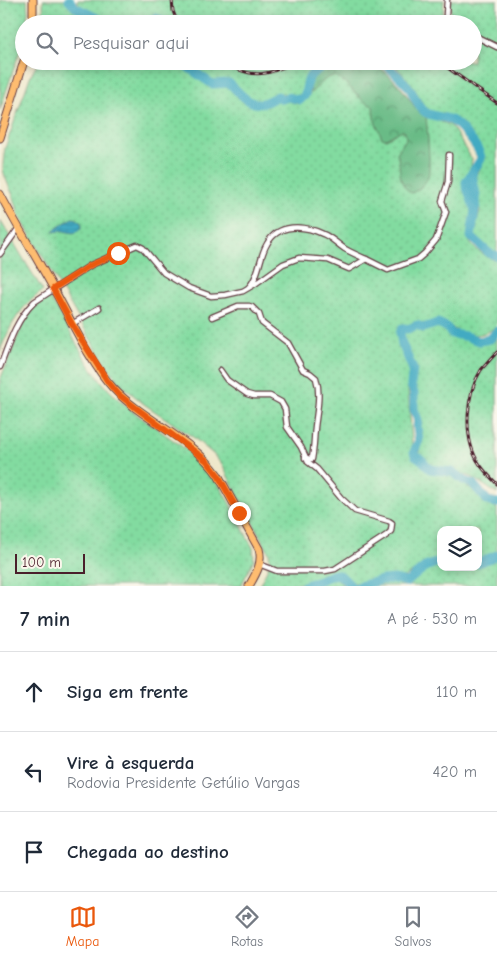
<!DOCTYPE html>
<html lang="pt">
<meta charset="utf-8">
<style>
:root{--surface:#fff;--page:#f6f6f7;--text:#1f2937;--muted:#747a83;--line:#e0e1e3;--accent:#ea580c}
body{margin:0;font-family:"Comic Neue",sans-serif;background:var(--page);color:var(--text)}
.controls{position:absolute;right:15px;bottom:15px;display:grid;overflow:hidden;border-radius:10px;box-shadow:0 2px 8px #0003}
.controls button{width:45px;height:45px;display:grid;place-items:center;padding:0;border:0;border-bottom:1px solid var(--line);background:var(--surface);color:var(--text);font:25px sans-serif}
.scale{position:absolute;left:15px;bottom:12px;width:70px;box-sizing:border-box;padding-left:5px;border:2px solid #4a1f2b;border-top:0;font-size:14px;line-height:18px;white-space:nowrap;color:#4a1f2b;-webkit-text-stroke:4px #fbf7ec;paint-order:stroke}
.stop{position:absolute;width:15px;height:15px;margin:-11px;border:4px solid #ea580c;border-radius:50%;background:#fff}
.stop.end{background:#ea580c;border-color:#fff;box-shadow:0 1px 5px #0008}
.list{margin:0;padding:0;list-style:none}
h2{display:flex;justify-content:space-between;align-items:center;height:65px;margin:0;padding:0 20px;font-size:21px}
h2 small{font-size:16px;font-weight:400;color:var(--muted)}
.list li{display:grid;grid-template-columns:32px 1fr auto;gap:15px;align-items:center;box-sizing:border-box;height:80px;padding:0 20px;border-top:1px solid var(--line)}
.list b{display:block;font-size:19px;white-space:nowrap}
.list p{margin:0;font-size:16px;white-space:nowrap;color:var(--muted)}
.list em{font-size:16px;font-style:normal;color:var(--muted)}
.icon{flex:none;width:28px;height:28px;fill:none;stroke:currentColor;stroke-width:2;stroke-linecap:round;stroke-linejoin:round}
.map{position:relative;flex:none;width:497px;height:586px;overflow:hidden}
.search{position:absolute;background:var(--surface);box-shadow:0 2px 8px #0003;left:15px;right:15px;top:15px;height:55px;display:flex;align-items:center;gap:12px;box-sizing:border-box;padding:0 18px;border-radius:28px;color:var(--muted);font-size:19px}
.sheet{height:305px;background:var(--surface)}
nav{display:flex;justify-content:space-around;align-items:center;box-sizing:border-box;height:70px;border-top:1px solid var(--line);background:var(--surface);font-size:14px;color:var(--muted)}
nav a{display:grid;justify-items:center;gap:2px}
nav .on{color:var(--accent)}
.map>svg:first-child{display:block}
.grass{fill:url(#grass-dots);stroke:#667d66}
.forest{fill:url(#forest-crowns);stroke:#5a6d58}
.water{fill:url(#water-rules);stroke:#466476}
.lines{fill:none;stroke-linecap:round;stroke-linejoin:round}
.river{stroke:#42aac2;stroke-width:9}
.street-casing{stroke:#633d43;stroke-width:7}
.primary-casing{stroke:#633d43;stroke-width:9}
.street{stroke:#fff;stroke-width:4.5}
.primary{stroke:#febc70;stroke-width:7}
.rail-casing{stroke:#4a1f2b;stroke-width:3}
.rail{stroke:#fbf7ec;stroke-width:1;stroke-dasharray:4;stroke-linecap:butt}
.route{stroke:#ea580c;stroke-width:6}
</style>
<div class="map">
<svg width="497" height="586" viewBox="0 0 497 586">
<defs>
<pattern id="grass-dots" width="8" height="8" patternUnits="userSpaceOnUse" patternTransform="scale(1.25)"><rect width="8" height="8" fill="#82dba0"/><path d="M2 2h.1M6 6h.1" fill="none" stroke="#72bc8a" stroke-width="1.8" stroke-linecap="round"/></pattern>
<pattern id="forest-crowns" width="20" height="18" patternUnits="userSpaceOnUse" patternTransform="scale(1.25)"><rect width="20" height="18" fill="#69bb86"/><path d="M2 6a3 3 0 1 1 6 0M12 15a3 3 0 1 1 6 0" fill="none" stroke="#58976e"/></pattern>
<pattern id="water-rules" width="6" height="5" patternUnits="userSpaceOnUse" patternTransform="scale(1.25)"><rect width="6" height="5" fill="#42aac2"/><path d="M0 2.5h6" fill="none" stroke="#398a9e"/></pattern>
</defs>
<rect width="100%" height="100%" fill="#fbf7ec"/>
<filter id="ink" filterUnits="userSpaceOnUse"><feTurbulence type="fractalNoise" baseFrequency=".02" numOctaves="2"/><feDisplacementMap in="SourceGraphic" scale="10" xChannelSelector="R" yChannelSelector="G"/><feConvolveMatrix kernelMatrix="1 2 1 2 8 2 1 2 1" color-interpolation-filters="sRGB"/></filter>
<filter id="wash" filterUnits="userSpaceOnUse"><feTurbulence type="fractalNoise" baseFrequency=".0096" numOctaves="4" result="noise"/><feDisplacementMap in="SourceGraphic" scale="20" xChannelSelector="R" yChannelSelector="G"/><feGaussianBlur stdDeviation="1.12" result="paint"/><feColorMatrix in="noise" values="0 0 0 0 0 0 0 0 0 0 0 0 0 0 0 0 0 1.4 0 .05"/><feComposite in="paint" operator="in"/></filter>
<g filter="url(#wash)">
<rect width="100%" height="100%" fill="#eee7ca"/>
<g class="grass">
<polygon points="0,0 27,0 28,12 26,24 24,24 24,38 0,110"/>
<path d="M43,0H67C74,14 92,16 105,24H44Z"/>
<polygon points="77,0 444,0 443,14 445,24 171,24 159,15 152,17 147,24 114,24 81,8"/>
<polygon points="450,0 497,0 497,254 485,249 473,237 474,231 480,212 476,177 485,159 479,144 467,131 451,118 435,115 426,110 413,86 391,61 473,61 473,24 453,24 451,17"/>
<path d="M39,61H177C180,68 207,86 215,86C219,86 223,85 227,84L240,97L253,105H267L278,99L286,100L298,104L308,97L310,93L311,79L314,74L333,63L374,61L399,85L418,111L426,116L450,125L454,130L472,159L471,167L463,182C464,192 471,202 471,212C471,229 461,240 479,251C485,255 490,259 497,260V325C486,337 468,338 454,329C451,327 449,324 445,322C437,319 430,324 422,324C414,324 408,324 400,327L397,332L399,346L410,370L408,389L413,456L428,471L452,476L472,489L488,504L497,508V552L478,559V530H441V559L424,565L404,577H383L358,583H354L341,572H332L310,581L288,586H259L270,563L269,553L222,465L213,454L193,437L144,404L120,384L98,352L18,214C17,197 5,184 3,168C3,161 4,154 5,148L30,77Z"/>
<path d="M183,61H325C317,64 310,69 307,76C303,85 307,93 296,96C276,88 270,104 255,101C244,98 243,88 235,84C227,79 224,82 217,81C207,79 192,66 183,61Z"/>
<path d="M0,220L43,291C20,306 10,326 0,351Z"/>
<path d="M49,297C70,327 83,363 109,390C136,419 173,436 202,463C220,480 240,524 253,548L254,559L241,586H0V380L25,319L35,307Z"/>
<polygon points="434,325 437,325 443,328 451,336 466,338 477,343 487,342 497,337 497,494 472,477 446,469 431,467 419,455 421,434 418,427 420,417 416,404 413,387 417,370 409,351 403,345 402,333 404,330 409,331 414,327 424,330"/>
<polygon points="497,558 497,586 369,586 380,582 396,581 409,584 413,582 419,574 441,563 441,567 478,567"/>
<polygon points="336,578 340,581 343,586 313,586 327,579"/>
</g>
<path class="forest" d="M340,61H374L399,85L418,111L426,116C427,129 431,168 428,177C425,184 418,191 411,193C396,182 402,169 397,153L406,139L405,132L402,130L386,139L382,138L374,118L373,106C357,101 351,83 335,76C324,76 319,87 310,93C311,88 310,82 312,77C317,69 332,64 340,61Z"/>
<path class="water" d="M72,218C77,218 81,221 82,226C77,236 71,232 63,231C61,230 55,232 54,232V230Z"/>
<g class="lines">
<g class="river">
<polyline points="69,0 75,7 109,24"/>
<polyline points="150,24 152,20 156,18 167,24"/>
<path d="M179,61L212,84L229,83C238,91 249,107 263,103C268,102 273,98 278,96L282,99L288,97L300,100L305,95C309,68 312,76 330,61"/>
<path d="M383,61C391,71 403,79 410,89C414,96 418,107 425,112C432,117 443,116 451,120C460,125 481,149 481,159L466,182V185L475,210L471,237L489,253L497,256"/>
<polyline points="472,174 476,195 476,206"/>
<polyline points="497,331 490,339 479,341 465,336 452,334 446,327 438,323 423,328 417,325 408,329 403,328 400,333 402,344 413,369 411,385 414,393 414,409 418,420 417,427 419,440 414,452 415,455 422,460 430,469 452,472 465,481 472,483 488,501 497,503"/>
<polyline points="478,563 497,555"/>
<polyline points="304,586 335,574 341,576 351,586"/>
<polyline points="359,586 382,580 395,579 407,582 425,567 441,561"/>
</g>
</g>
</g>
<g filter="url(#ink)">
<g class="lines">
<defs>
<g id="street">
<polyline points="447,0 446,15 449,24"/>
<polyline points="473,35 497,47"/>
<polyline points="0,254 18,229"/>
<path d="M249,287C260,275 259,257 267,244C278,223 304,225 323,234C331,237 337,244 345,249C352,253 359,256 366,259"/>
<path d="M212,317L238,306H249L252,307L259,314L262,323L288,343L303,370L310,373L316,378C321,394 317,410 315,427C314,438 314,448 312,459L305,458"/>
<polyline points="72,324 99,308"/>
<path d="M0,367C9,343 16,320 34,302L91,265L137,245L143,248L164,273L189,288L211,296L225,295L243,291L255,284L283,264L299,258L328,260L349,269L366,259L388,270L418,259L425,253L436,240L446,212L442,201L448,182L449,155"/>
<polyline points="220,370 227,380 247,394 254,396 270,396 281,402 285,409 287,427 301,447 308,462 317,469 341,498 355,511 389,521 392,523 391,531 387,535 335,569 325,571 277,571 259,564"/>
</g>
<g id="primary">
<polyline points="33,24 33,0"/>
<polyline points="0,138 24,61"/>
<path d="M0,194C18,228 38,260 56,293C72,322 91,364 113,388C144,421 192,438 218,475L259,549C263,563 256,574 249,586"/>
</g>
</defs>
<use href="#street" class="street-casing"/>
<use href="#primary" class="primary-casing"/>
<use href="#street" class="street"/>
<use href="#primary" class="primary"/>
<defs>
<g id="rail">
<polyline points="172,0 173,11 178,24"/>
<polyline points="358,24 365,24"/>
<path d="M217,61C252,76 261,80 296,61"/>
<polyline points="438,61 497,103"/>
<path d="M497,352C492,358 486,364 481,370C466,394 463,435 477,460C482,469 490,477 497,484"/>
</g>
</defs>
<use href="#rail" class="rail-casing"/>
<use href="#rail" class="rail"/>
</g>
</g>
<g class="lines" filter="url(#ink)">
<polyline class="route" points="118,253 91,265 53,289 72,324 108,382 118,394 140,411 206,460 218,475 239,513"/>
</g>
</svg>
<div class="controls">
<button><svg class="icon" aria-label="layers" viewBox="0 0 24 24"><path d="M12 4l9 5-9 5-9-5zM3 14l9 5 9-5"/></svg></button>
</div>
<div class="scale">100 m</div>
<div class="stop" style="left:118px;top:253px"></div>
<div class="stop end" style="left:239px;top:513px"></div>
<div class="search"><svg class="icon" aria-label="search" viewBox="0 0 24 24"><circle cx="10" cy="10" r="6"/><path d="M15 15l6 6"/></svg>Pesquisar aqui</div>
</div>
<section class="sheet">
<h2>7 min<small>A pé · 530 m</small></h2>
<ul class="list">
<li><svg class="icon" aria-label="ahead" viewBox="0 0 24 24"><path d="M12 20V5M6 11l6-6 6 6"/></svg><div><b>Siga em frente</b></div><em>110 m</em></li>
<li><svg class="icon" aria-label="left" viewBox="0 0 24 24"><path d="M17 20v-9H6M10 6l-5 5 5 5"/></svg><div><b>Vire à esquerda</b><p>Rodovia Presidente Getúlio Vargas</p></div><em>420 m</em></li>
<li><svg class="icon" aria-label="arrive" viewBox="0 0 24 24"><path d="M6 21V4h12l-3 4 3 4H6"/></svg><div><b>Chegada ao destino</b></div></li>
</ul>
</section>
<nav>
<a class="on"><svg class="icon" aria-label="map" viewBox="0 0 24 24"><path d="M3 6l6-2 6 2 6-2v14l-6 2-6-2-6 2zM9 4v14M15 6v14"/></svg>Mapa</a>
<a><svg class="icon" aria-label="directions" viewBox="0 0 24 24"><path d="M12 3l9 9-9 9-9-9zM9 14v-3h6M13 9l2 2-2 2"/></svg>Rotas</a>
<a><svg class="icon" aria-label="saved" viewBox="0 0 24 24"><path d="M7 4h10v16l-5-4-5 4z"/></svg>Salvos</a>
</nav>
